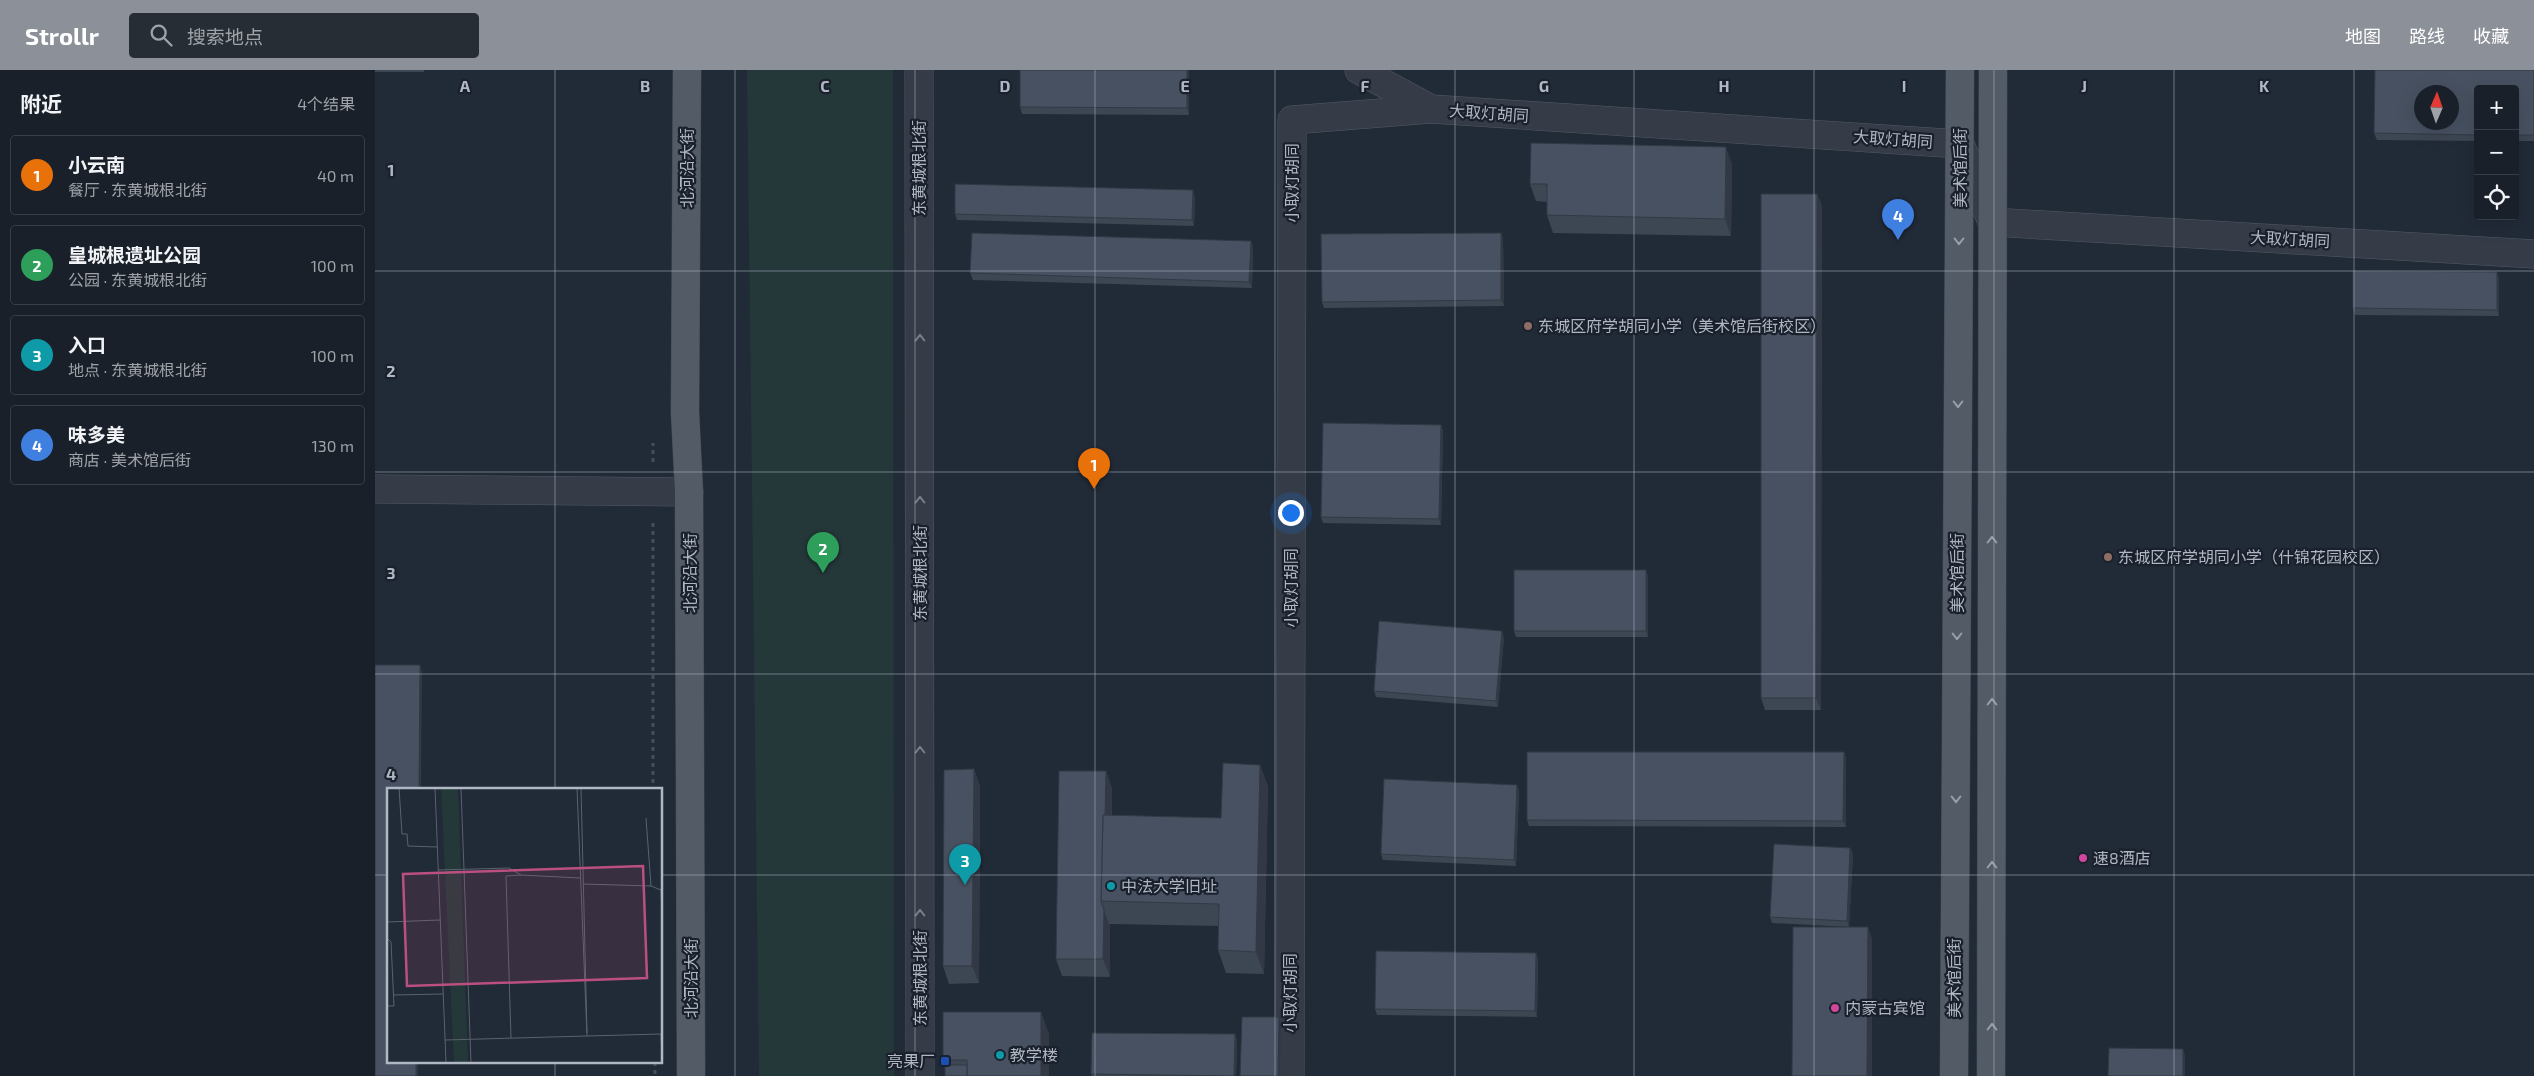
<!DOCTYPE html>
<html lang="zh">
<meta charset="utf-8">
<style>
:root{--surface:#192029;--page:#262d35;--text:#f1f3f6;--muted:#9fa3a8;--line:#373e46;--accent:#8c9099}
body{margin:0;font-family:"Exo 2","Noto Sans SC",sans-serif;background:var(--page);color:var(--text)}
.controls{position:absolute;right:15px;top:15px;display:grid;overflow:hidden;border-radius:5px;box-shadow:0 5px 20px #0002}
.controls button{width:45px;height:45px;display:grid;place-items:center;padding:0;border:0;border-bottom:1px solid var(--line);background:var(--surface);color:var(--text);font:25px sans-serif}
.compass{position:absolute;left:2039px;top:15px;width:45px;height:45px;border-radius:50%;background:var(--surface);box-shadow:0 5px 20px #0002;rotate:2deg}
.you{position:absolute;left:915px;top:442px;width:18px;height:18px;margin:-12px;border:4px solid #fff;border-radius:50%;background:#1a73e8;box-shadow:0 0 0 8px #1a73e833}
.badge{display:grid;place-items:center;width:32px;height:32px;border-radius:50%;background:var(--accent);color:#fff;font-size:16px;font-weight:700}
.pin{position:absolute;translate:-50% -41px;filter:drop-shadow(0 1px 2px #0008)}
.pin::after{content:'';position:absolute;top:26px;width:18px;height:15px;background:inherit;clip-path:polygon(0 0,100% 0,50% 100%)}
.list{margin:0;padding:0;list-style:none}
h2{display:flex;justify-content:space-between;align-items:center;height:65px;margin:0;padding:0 20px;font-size:21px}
h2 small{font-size:16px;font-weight:400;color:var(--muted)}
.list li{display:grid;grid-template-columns:32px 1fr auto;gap:15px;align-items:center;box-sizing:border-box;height:80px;margin:0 10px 10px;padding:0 10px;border:1px solid var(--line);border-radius:5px}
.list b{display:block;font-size:19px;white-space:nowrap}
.list p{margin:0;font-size:16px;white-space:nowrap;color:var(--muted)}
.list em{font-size:16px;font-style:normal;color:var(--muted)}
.icon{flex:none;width:28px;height:28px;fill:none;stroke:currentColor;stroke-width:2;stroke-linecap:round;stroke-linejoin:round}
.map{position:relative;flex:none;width:2159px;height:1006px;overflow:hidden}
header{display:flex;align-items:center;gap:30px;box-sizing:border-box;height:70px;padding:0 25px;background:var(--accent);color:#fff}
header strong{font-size:24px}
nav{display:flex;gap:28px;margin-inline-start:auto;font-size:18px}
.search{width:350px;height:45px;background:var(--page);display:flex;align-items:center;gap:12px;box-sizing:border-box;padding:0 18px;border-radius:5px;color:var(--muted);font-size:19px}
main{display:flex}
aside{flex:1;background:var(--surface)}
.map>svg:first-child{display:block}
.green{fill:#243739}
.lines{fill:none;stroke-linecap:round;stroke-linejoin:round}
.minor-casing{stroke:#525a65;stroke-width:29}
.major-casing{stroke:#3e4551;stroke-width:29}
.path{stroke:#415255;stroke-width:3;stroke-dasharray:4 4;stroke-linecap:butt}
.minor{stroke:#353c47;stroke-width:28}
.major{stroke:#535b67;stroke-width:28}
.wall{fill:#3d4653;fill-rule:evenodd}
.shaded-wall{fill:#323944}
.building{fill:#475161;stroke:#323944;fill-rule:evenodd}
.oneway{stroke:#98a0ad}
.oneway2{stroke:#78808c}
.grid{fill:none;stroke:#afb7c4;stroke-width:1;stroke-opacity:0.55}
.education-dot{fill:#8d6e63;stroke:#1a212c;stroke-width:2}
.hotel-dot{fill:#d1479c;stroke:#1a212c;stroke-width:2}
.culture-dot{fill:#0f9aa8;stroke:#1a212c;stroke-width:2}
.transit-dot{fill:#1a4fb4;stroke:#1a212c;stroke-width:2}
.labels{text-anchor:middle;stroke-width:4.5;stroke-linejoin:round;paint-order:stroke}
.street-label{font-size:16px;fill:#afb7c4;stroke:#1a212c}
.poi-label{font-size:16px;fill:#afb7c4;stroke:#1a212c;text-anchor:start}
.inset-road{fill:none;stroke:#5a626f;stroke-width:1}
.view{fill:#bb5080;fill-opacity:0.15;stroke:#bb5080;stroke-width:2.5}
.inset-edge{fill:none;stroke:#afb7c4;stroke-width:2.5}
.grid-label{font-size:16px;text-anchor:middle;font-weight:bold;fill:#afb7c4;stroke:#1a212c;stroke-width:4.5;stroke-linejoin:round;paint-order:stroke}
</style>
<header>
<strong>Strollr</strong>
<div class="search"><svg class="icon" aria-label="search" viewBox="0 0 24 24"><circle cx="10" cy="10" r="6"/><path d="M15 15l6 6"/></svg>搜索地点</div>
<nav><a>地图</a><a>路线</a><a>收藏</a></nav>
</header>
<main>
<aside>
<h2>附近<small>4个结果</small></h2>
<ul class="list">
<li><span class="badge" style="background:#e8710a">1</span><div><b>小云南</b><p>餐厅 · 东黄城根北街</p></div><em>40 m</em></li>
<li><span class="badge" style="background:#2e9e5b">2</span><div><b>皇城根遗址公园</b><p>公园 · 东黄城根北街</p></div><em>100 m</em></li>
<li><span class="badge" style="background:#0f9aa8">3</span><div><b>入口</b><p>地点 · 东黄城根北街</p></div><em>100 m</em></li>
<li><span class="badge" style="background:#3f7fe0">4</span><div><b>味多美</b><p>商店 · 美术馆后街</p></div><em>130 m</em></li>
</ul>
</aside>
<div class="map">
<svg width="2159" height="1006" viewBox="0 0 2159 1006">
<rect width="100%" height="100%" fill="#212a37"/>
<polygon class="green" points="372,0 518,0 519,1006 384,1006"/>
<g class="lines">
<defs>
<g id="minor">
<polyline points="544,0 545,1006"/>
<polyline points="984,0 1056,39 1585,74 1617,152 2159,184"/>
<polyline points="0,419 314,422"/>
<polyline points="915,1006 917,50 1056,39"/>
</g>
<g id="major">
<polyline points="312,0 310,342 314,422 316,1006"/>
<polyline points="1579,1006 1585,0"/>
<polyline points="1616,1006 1618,0"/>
</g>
</defs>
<use href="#minor" class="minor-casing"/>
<use href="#major" class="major-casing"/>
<g class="path">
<polyline points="278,392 278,373"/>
<polyline points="278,453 278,720"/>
<polyline points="280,992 280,1006"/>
</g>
<use href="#minor" class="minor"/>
<use href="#major" class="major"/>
</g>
<g class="wall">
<rect x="0" y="0" width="49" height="2"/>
<polygon points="814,0 814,45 647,44 645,37"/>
<path d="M2000,0H2159V71H2140V19H2103V71L2002,70L1999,63ZM2046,22H2076V52H2046Z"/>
<polygon points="1357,94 1356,166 1178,163 1172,145 1172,132 1161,131 1155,114"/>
<polygon points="1442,124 1447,136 1446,640 1390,640 1386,628"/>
<polygon points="820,127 819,156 582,150 580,144"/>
<polygon points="1126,163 1128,169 1129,236 949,238 947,232"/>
<polygon points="876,171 878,177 877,218 598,210 595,203"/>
<polygon points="2124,208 2124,246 1980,245 1978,238"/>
<polygon points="1066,355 1068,361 1066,455 948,453 946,447"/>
<polygon points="1273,506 1273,567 1141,567 1139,561"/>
<polygon points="1129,567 1123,637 1001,627 999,621"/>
<polygon points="1469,682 1471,689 1471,757 1154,756 1152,750"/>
<polygon points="885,695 893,717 889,904 851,903 843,880 844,856 735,854 735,907 687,906 681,889 731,701 737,719 737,745 846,748"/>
<polygon points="599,699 605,717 604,913 574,914 568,896"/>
<polygon points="1144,721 1141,796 1008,790 1006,784"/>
<polygon points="1475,778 1478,784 1474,857 1397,853 1395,847"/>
<polygon points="1161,883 1163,889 1162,947 1002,945 1000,939"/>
<polygon points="666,942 674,965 674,1006 570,995 568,990"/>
<polygon points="860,964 862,970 861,1006 717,1006 716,1004"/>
</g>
<g class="shaded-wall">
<polygon points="812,0 814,0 814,45 812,38"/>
<polygon points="1351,77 1357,94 1356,166 1350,149"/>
<polygon points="818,120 820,127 819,156 817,150"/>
<polygon points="1442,124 1447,136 1446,640 1441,628"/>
<polygon points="1126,163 1128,169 1129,236 1126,230"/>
<polygon points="876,171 878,177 877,218 874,212"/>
<polygon points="2122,202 2124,208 2124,246 2122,240"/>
<polygon points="1066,355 1068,361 1066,455 1064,449"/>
<polygon points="1271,500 1273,506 1273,567 1271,561"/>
<polygon points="1127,561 1129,567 1123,637 1121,631"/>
<polygon points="45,595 47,601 46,720 44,720"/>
<polygon points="1469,682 1471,689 1471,757 1468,751"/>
<polygon points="885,695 893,717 889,904 881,882"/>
<polygon points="599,699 605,717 604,913 597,896"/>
<polygon points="731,701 737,719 736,832 729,831"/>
<polygon points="1142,715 1144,721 1141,796 1139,790"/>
<polygon points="1475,778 1478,784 1474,857 1472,851"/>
<polygon points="729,840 734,854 735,854 735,907 728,889"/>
<polygon points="1493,857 1497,869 1497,1006 1492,1006"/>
<polygon points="1161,883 1163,889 1162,947 1160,941"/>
<polygon points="666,942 674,965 674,1006 666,1006"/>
<polygon points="904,947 906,954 905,1006 903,1006"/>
<polygon points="860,964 862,970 861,1006 859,1006"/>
<polygon points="1808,979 1810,985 1810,1006 1808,1006"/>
<rect x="41" y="992" width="2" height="14"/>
</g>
<g class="building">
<polygon points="645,0 812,0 812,38 645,37"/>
<path d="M2000,0H2159V65H2140V19H2103V65L1999,63ZM2046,22H2076V52H2046Z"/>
<polygon points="1156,73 1351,77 1350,149 1172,145 1172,114 1155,114"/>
<polygon points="580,114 818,120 817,150 580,144"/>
<polygon points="1386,124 1442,124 1441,628 1386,628"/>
<polygon points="597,163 876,171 874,212 595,203"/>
<polygon points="1126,163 1126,230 947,232 946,164"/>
<polygon points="1978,201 2122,202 2122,240 1978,238"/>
<polygon points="948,353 1066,355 1064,449 946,447"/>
<rect x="1139" y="500" width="132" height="61"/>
<polygon points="1004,551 1127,561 1121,631 999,621"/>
<polygon points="0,595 45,595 44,720 14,720 14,992 41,992 41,1006 0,1006"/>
<polygon points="1152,682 1469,682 1468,751 1152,750"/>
<polygon points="848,693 885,695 881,882 843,880 844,834 726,831 728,745 846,748"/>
<polygon points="599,699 597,896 568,896 569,700"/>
<polygon points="684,701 731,701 730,745 728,745 726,831 729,840 728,889 681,889"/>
<polygon points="1009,709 1142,715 1139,790 1006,784"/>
<polygon points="1399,774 1475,778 1472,851 1395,847"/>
<polygon points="1418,857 1493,857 1492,1006 1417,1006"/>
<polygon points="1001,881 1161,883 1160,941 1000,939"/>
<polygon points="568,942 666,942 666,1006 592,1006 592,990 568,990"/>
<polygon points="867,947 904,947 903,1006 865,1006"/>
<polygon points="717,963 860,964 859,1006 716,1004"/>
<polygon points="1734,978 1808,979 1808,1006 1733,1006"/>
<rect x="570" y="995" width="22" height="11"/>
</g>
<defs><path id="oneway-chevron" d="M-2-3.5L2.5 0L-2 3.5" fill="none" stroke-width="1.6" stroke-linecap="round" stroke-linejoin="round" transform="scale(1.25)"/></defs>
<g class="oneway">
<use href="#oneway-chevron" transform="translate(1584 171) rotate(90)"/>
<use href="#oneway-chevron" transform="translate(1583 334) rotate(90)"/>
<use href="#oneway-chevron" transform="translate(1617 470) rotate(-90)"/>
<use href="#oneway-chevron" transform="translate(1582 566) rotate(90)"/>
<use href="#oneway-chevron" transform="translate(1617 632) rotate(-90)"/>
<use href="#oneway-chevron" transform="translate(1581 729) rotate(90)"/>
<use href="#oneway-chevron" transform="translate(1617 795) rotate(-90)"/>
<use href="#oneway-chevron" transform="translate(1617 957) rotate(-90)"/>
</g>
<g class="oneway2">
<use href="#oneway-chevron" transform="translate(545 268) rotate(-90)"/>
<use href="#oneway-chevron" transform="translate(545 430) rotate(-90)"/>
<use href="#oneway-chevron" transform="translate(545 680) rotate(-90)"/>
<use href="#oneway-chevron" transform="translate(545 843) rotate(-90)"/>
</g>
<path class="grid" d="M180,0V720M360,0V1006M540,0V1006M720,0V1006M900,0V1006M1080,0V1006M1259,0V1006M1439,0V1006M1619,0V1006M1799,0V1006M1979,0V1006M0,201H2159M0,402H2159M0,604H2159M0,805H14M286,805H2159M180,992V1006"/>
<g class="education-dot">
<circle cx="1153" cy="256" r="5"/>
<circle cx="1733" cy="487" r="5"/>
</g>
<g class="hotel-dot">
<circle cx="1708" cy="788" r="5"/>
<circle cx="1460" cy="938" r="5"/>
</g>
<g class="culture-dot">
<circle cx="736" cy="816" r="5"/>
<circle cx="625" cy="985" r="5"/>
</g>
<rect class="transit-dot" x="565" y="986" width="10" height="10" rx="2.5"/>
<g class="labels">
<g class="street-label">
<text transform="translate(1114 43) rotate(4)" y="6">大取灯胡同</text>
<text transform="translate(1518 69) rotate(4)" y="6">大取灯胡同</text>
<text transform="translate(312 98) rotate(-90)" y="6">北河沿大街</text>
<text transform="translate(544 98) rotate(-90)" y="6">东黄城根北街</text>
<text transform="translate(1585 98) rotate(-90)" y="6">美术馆后街</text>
<text transform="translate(917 113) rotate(-90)" y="6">小取灯胡同</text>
<text transform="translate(1915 169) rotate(3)" y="6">大取灯胡同</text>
<text transform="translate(315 503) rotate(-90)" y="6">北河沿大街</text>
<text transform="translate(545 503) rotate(-90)" y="6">东黄城根北街</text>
<text transform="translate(1582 503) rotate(-90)" y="6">美术馆后街</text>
<text transform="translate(916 518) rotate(-90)" y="6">小取灯胡同</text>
<text transform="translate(316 908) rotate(-90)" y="6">北河沿大街</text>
<text transform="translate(545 908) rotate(-90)" y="6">东黄城根北街</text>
<text transform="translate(1579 908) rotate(-90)" y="6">美术馆后街</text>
<text transform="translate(915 923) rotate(-90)" y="6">小取灯胡同</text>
</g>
<g class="poi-label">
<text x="1163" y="262">东城区府学胡同小学（美术馆后街校区）</text>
<text x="1743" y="493">东城区府学胡同小学（什锦花园校区）</text>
<text x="1718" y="794">速8酒店</text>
<text x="746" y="822">中法大学旧址</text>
<text x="1470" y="944">内蒙古宾馆</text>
<text x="635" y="991">教学楼</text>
<text x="560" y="997" text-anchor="end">亮果厂</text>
</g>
</g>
<g transform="translate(12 718)">
<rect width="275" height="275" fill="#212a37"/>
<path d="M54,0H71L81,275H67Z" fill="#243739"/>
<path class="inset-road" d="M12,0L15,46H20L21,58L50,59M48,0L59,275M74,0L84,275M190,0L200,248M194,0L200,245M259,30L264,98M51,82L122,80L134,87L193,90M196,96L264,98L274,102L275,128M0,134L53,132M0,150L4,154L7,218H0M6,207L56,206M200,248L274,246L275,274M124,250L119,88L134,87M58,252L200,248"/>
<path class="view" d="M256,78L260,190L20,198L16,86Z"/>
<rect width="275" height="275" class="inset-edge"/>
</g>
<g class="grid-label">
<text x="90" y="22">A</text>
<text x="270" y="22">B</text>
<text x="450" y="22">C</text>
<text x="630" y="22">D</text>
<text x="810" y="22">E</text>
<text x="990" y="22">F</text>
<text x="1169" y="22">G</text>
<text x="1349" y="22">H</text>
<text x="1529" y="22">I</text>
<text x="1709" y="22">J</text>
<text x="1889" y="22">K</text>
<text x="16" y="106">1</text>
<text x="16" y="307">2</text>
<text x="16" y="509">3</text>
<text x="16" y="710">4</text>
</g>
</svg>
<div class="controls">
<button>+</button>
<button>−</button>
<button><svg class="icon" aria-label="locate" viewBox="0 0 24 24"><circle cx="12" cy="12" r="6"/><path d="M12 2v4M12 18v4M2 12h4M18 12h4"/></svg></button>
</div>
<svg class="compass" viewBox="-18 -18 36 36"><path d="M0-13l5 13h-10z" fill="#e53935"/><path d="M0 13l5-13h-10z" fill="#9fa3a8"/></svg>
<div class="you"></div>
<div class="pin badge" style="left:719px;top:419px;background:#e8710a">1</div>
<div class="pin badge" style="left:448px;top:503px;background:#2e9e5b">2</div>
<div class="pin badge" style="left:590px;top:815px;background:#0f9aa8">3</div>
<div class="pin badge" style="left:1523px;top:170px;background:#3f7fe0">4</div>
</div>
</main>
